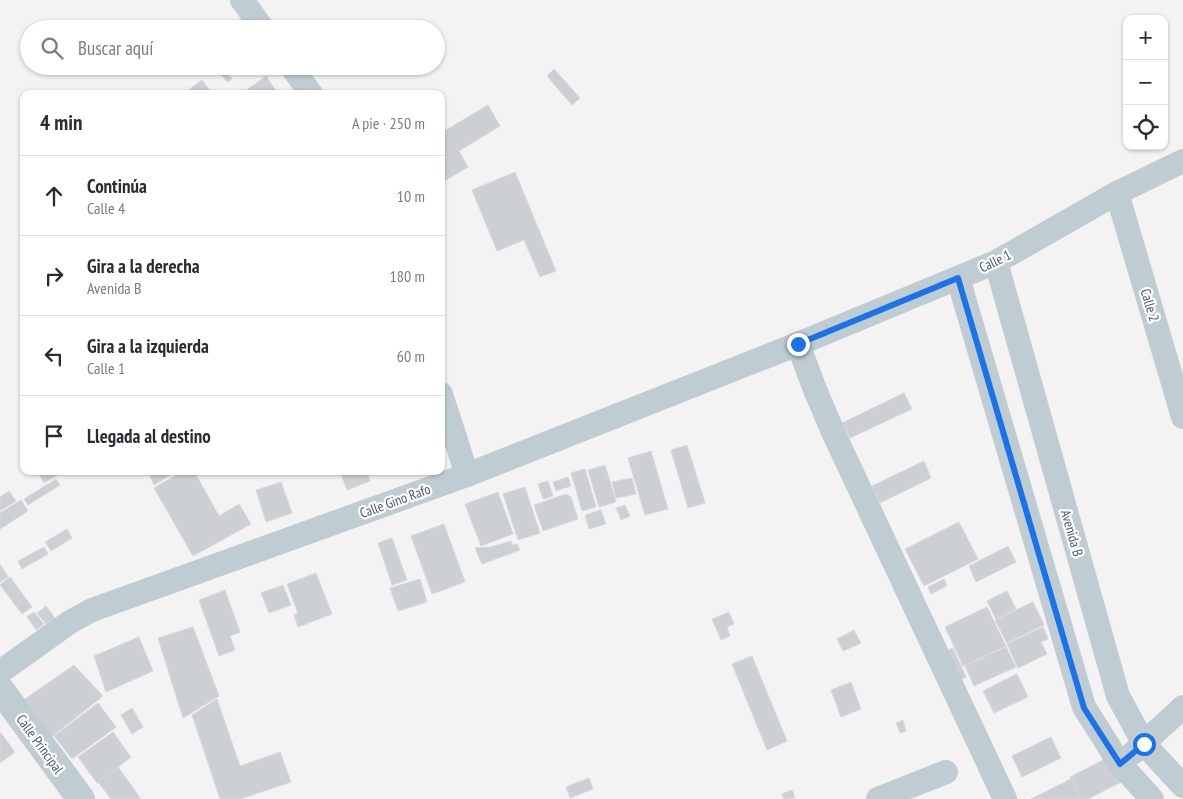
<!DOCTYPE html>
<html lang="es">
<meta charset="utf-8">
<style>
:root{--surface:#fff;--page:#f2f2f3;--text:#2b2b33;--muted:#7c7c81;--line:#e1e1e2}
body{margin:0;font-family:"PT Sans Narrow",sans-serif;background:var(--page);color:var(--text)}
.controls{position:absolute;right:15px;top:15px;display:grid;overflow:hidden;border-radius:10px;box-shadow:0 1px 4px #0004}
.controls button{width:45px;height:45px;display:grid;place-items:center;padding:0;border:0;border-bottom:1px solid var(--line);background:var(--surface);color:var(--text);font:25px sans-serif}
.stop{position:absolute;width:15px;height:15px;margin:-11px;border:4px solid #1a73e8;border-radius:50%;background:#fff}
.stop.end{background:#1a73e8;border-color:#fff;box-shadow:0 1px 5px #0008}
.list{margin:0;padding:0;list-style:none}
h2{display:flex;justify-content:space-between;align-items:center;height:65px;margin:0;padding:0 20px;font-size:21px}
h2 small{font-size:16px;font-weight:400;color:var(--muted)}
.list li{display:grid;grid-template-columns:32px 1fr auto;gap:15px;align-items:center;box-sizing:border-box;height:80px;padding:0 20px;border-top:1px solid var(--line)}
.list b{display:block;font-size:19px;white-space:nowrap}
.list p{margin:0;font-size:16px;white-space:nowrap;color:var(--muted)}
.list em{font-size:16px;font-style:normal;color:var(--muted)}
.icon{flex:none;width:28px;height:28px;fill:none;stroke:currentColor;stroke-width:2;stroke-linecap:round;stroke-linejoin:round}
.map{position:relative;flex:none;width:1183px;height:799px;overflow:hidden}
.search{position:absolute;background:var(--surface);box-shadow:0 1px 4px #0004;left:20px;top:20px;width:425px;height:55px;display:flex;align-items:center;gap:12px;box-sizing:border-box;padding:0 18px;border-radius:28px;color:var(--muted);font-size:19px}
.panel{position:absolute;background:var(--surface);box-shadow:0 1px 4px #0004;left:20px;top:90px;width:425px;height:385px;border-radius:10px}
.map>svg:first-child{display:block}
.building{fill:#ccd0d4;stroke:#d6d9de}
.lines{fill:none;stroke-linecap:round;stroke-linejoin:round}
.minor{stroke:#bfccd2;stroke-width:24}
.tertiary{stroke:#bfccd2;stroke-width:28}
.route{stroke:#1a73e8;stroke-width:6}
.labels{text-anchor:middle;stroke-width:4.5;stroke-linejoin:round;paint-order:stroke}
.street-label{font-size:14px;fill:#485961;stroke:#fff}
</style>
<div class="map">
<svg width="1183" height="799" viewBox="0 0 1183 799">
<rect width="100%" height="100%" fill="#f4f2f2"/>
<g class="building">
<polygon points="231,66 250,66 237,75"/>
<polygon points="222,67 232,79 227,82 218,70"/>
<polygon points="554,69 580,98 572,105 547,76"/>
<polygon points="266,76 278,94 249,94 247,90"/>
<polygon points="202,80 211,92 208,94 183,94"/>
<polygon points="488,105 500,126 459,151 468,167 441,183 441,133"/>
<polygon points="515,172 556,271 540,277 524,240 497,251 472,190"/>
<polygon points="904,393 912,409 850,438 842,423"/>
<polygon points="687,445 705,503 688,508 671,450"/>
<polygon points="651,451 668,509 645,515 628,458"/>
<polygon points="924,461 931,478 880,503 872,486"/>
<polygon points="605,465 616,502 599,507 588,470"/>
<polygon points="585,469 596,507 582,511 571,473"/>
<polygon points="37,471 64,471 44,483"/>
<polygon points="158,471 177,471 154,485 150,476"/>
<polygon points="183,471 194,471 219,516 239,504 251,524 193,556 154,488"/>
<polygon points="340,471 367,471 370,481 347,490"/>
<polygon points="568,477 571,486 556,491 553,482"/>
<polygon points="632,478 636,494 616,498 612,482"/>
<polygon points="56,479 60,485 28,505 24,499"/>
<polygon points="548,481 553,496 543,499 538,484"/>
<polygon points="281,482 292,513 266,522 256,490"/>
<polygon points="525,487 540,533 518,540 503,494"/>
<polygon points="9,491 16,501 0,511 0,497"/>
<polygon points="498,492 513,534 481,546 465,504"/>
<polygon points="566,494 571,497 578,519 543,531 534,505"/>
<polygon points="21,500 28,511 0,529 0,513"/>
<polygon points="625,505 630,516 621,520 616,508"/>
<polygon points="601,510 606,524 589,529 585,515"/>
<polygon points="959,522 978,559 924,586 905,549"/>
<polygon points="444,524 465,582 432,594 411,536"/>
<polygon points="67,529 72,538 51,551 45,542"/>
<polygon points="392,538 407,580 392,585 378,543"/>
<polygon points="511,541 512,545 517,544 520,550 482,564 475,548 491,547"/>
<polygon points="1008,546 1016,562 976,582 969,566"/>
<polygon points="44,547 48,554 22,569 18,561"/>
<polygon points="0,564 8,577 0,582"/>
<polygon points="316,573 332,614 298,627 294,615 298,613 287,584"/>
<polygon points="10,577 32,607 22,614 0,585"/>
<polygon points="420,579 427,602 398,611 390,588"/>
<polygon points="944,579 947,586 931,594 928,587"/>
<polygon points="283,585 291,605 269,613 261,593"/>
<polygon points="225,590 240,632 230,636 235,650 219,656 199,600"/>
<polygon points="1007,591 1016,609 996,619 987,601"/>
<polygon points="1033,602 1044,625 1007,643 995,620"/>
<polygon points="46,606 55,618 46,624 37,613"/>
<polygon points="987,607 1006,646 963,666 945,627"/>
<polygon points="34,612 44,624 36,630 27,617"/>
<polygon points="729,612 734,624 727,627 730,636 721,640 712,619"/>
<polygon points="193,627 219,696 183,718 158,638"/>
<polygon points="1043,627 1048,639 1041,642 1047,654 1018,668 1007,644"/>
<polygon points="854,630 861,643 843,651 837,639"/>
<polygon points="139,637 153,671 106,692 94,656"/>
<polygon points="1006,647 1016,667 974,686 965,666"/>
<polygon points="953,648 966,677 956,682 942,653"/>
<polygon points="752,656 787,741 767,750 732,664"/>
<polygon points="74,665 103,696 45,742 15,706"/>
<polygon points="1017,674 1028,697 994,713 983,691"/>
<polygon points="851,682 861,709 841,717 831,690"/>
<polygon points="217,699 240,766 280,752 291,782 240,799 220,799 192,715"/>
<polygon points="98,703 116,727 72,759 54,736"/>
<polygon points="132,708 143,727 132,734 121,715"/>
<polygon points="903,720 906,731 900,733 896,723"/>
<polygon points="0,732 15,752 0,763"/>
<polygon points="113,732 131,757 97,783 78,757"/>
<polygon points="1051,737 1061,758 1022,777 1012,756"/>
<polygon points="1105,759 1125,780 1088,799 1081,799 1070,777"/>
<polygon points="118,767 141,799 111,799 98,782"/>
<polygon points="589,778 593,789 570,798 566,787"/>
<polygon points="1071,779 1081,799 1031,799"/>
<polygon points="792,790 795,798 784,799 782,794"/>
</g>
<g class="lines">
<g class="minor">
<polyline points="242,0 263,29"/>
<polyline points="291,66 311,94"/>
<polyline points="1117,193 1183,417"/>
<polyline points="996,262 1118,696 1144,744 1183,786"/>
<polyline points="958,278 1084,707 1120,764 1152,799"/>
<polyline points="798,344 814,387 833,432 1005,799"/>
<polyline points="441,394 467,475"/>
<polyline points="0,672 70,622 92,610 467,475 798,344 996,262 1117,193 1183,161"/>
<polyline points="1133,753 1183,707"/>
<polyline points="878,799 946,772"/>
</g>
<polyline class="tertiary" points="0,689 81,799"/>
</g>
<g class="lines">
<polyline class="route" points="798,344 958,278 1084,708 1120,764 1144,744"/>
</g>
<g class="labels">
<g class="street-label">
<text transform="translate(995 261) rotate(-26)" y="5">Calle 1</text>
<text transform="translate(1150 305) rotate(73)" y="5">Calle 2</text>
<text transform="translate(395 501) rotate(-20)" y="5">Calle Gino Rafo</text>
<text transform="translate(1072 533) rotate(74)" y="5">Avenida B</text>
<text transform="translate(40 744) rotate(54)" y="5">Calle Principal</text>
</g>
</g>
</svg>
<div class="controls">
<button>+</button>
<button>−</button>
<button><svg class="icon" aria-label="locate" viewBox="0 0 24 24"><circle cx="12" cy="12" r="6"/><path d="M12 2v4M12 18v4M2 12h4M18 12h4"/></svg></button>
</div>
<div class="stop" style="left:1144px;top:744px"></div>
<div class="stop end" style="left:798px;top:344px"></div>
<div class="search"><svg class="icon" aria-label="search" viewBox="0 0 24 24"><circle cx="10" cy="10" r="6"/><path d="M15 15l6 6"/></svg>Buscar aquí</div>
<section class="panel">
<h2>4 min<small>A pie · 250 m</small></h2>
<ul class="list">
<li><svg class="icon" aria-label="ahead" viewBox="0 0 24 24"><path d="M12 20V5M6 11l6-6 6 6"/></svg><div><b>Continúa</b><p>Calle 4</p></div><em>10 m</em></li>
<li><svg class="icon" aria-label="right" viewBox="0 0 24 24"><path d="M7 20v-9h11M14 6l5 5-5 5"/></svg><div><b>Gira a la derecha</b><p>Avenida B</p></div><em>180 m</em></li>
<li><svg class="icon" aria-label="left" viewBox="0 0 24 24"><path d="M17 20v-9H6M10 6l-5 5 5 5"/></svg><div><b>Gira a la izquierda</b><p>Calle 1</p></div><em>60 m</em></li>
<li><svg class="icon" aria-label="arrive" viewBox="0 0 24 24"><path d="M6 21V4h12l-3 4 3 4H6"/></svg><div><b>Llegada al destino</b></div></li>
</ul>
</section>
</div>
